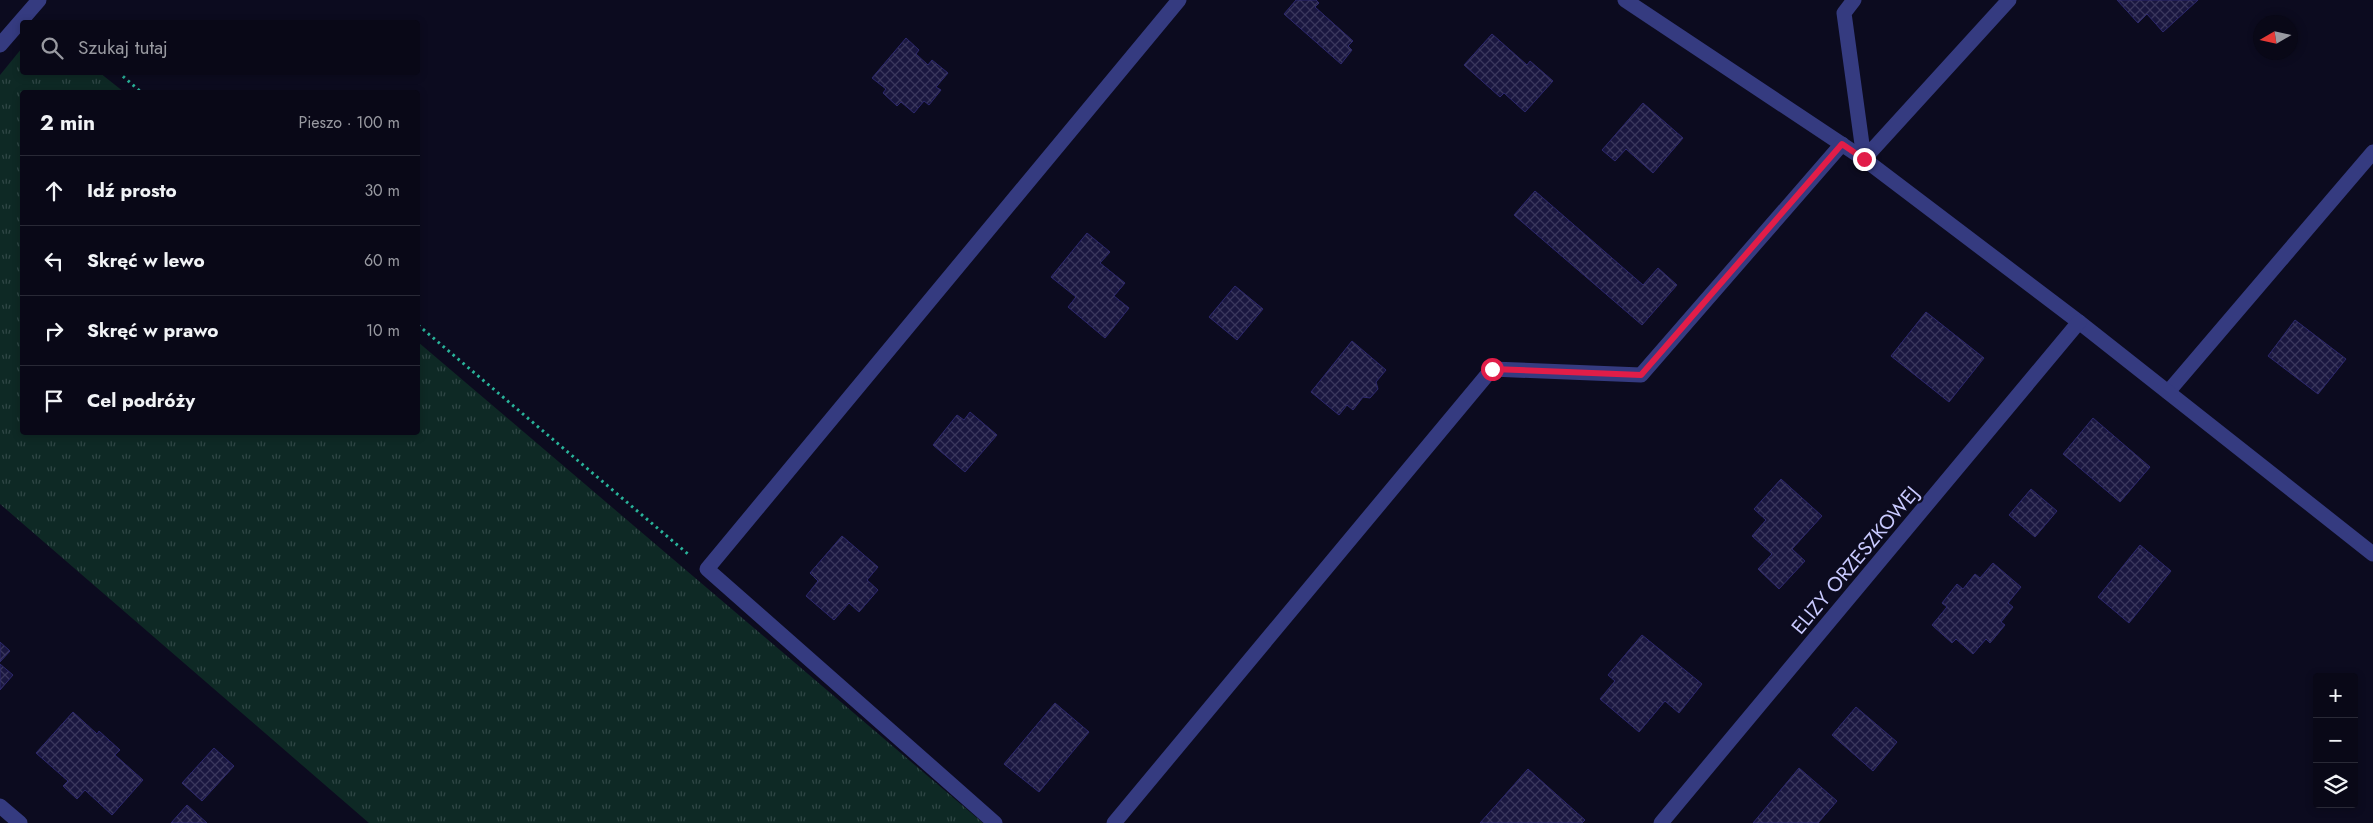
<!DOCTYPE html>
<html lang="pl">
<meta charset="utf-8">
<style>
:root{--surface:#090817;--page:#121120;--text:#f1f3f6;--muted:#999aa1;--line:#292936}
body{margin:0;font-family:Jost,sans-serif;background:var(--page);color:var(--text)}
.controls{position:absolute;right:15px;bottom:15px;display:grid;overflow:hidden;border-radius:5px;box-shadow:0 2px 8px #0003}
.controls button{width:45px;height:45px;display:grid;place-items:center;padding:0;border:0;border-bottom:1px solid var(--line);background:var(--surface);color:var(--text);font:25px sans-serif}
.compass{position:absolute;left:2253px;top:15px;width:45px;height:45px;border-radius:50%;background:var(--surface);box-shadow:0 2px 8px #0003;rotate:261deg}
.stop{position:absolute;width:15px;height:15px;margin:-11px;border:4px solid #e11d48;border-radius:50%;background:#fff}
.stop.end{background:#e11d48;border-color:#fff;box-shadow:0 1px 5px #0008}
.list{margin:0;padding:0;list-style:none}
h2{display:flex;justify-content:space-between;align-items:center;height:65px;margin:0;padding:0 20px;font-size:21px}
h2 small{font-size:16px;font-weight:400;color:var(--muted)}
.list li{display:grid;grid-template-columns:32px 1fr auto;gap:15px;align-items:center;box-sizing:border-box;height:70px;padding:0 20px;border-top:1px solid var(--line)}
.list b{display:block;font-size:19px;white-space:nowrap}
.list em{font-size:16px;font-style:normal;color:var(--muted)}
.icon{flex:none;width:28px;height:28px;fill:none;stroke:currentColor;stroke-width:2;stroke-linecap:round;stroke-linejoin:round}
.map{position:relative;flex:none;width:2373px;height:823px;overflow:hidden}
.search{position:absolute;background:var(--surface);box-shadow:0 2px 8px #0003;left:20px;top:20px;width:400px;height:55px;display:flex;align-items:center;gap:12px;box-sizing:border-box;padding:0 18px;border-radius:5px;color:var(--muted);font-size:19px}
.panel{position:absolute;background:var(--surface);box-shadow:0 2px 8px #0003;left:20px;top:90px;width:400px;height:345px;border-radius:5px}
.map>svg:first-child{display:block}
.grass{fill:url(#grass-tufts)}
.building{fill:url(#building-cross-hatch);stroke:#2d286d}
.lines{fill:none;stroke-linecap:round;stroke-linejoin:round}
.path{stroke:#29b39a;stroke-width:3;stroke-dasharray:2.5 4;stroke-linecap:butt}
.lane{stroke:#353b80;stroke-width:15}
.street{stroke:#353b80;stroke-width:15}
.route{stroke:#e11d48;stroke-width:6}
.labels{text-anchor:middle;stroke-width:4.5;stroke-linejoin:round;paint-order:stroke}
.street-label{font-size:20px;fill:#c9caff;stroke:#0c0b1f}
</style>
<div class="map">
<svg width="2373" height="823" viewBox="0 0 2373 823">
<defs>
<pattern id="grass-tufts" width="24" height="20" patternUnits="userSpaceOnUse" patternTransform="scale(1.25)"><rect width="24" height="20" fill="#0e2925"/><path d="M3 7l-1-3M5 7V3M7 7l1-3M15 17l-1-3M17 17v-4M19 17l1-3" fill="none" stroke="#304746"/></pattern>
<pattern id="building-cross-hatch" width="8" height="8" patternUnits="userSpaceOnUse" patternTransform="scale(1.25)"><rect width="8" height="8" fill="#1a1740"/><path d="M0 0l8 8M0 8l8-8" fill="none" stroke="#3a375d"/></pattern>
</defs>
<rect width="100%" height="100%" fill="#0c0b1f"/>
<polygon class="grass" points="22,48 22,72 100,73 124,92 22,92 22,432 418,432 418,342 983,823 369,823 0,504 0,75"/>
<g class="building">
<polygon points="1296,0 1316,0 1319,3 1315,7 1353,41 1348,46 1352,50 1341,64 1284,14"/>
<polygon points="2117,0 2198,0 2163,32 2147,14 2138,23"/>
<polygon points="1492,34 1527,65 1530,61 1553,81 1525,112 1504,93 1500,97 1464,65"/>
<polygon points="906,38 919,50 916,54 928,65 932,60 948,73 936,87 941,90 929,105 924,101 914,113 901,102 897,106 883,93 886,89 872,78"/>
<polygon points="1643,103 1683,138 1653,173 1626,149 1615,161 1602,150"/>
<polygon points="1535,191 1643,285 1658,268 1677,285 1642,325 1514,215"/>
<polygon points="1087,233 1110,252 1100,263 1125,283 1114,296 1129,308 1105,338 1068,307 1076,297 1051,277"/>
<polygon points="1235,286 1263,309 1237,340 1209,317"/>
<polygon points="1926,312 1984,358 1949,402 1891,356"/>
<polygon points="2295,320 2346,359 2318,394 2268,356"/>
<polygon points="1352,341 1386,370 1376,382 1378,389 1370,398 1363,397 1353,410 1347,405 1339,415 1311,392"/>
<polygon points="970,412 997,435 965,472 933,445 957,415 964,420"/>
<polygon points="2093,418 2150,467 2120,502 2063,454"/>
<polygon points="1781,479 1822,516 1792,549 1805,561 1779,589 1758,569 1772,554 1752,536 1766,520 1754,509"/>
<polygon points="2031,489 2057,511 2035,537 2009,515"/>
<polygon points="842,536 878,567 867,580 878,590 859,612 849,603 834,620 806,596 818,581 810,573"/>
<polygon points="2140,545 2171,571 2129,623 2098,597"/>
<polygon points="1993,563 2021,587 2008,603 2013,607 2001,622 2005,625 1990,643 1986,639 1973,654 1956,639 1952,643 1932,625 1947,607 1942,603 1957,584 1963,589 1975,574 1980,578"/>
<polygon points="1642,635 1702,684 1679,713 1665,701 1639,732 1600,699 1615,681 1608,675"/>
<polygon points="0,642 10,651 0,662"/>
<polygon points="0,664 13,675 0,690"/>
<polygon points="1055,703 1089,732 1039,792 1004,764"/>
<polygon points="1856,707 1897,742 1873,771 1832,735"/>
<polygon points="73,712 97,734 99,731 120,750 115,755 143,780 112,815 85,790 77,799 63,786 68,781 36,753"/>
<polygon points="214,748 234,766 202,801 182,783"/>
<polygon points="1799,768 1837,801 1818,823 1753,823"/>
<polygon points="1528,769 1585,820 1582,823 1480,823"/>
<polygon points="187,805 207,823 171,823"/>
</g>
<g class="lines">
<g class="path">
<polyline points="118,72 141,92"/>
<polyline points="418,325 688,554"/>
</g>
<g class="lane">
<polyline points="1854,0 1844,13 1864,159 2009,0"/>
<polyline points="2168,392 2373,152"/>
</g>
<g class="street">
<polyline points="1625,0 1864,159 2079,322 2373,554"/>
<polyline points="0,45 39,0"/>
<polyline points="0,806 20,823"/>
<polyline points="995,823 707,569 1179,0"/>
<polyline points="1114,823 1492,369 1641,375 1842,144"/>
<polyline points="1661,823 2079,322"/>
</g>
</g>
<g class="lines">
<polyline class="route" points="1492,369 1641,375 1842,144 1864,159"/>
</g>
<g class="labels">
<g class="street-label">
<text transform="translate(1855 560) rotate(-50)" y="7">ELIZY ORZESZKOWEJ</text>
</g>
</g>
</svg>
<div class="controls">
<button>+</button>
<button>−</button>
<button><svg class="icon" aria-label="layers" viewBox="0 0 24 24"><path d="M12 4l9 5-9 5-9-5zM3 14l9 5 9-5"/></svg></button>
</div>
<svg class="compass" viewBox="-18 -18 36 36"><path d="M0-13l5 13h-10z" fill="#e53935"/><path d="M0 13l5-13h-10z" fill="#999aa1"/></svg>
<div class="stop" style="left:1492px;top:369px"></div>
<div class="stop end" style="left:1864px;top:159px"></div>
<div class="search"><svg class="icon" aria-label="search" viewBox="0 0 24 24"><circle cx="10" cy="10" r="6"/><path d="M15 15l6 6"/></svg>Szukaj tutaj</div>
<section class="panel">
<h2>2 min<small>Pieszo · 100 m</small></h2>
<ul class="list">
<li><svg class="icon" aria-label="ahead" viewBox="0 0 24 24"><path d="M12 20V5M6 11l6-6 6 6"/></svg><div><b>Idź prosto</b></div><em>30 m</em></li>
<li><svg class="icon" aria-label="left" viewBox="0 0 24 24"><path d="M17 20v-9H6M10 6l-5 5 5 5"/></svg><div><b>Skręć w lewo</b></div><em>60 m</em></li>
<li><svg class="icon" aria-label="right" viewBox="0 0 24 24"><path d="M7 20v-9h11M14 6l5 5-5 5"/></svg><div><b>Skręć w prawo</b></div><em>10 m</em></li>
<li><svg class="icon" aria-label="arrive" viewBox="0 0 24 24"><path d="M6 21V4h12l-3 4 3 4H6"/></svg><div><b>Cel podróży</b></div></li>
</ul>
</section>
</div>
